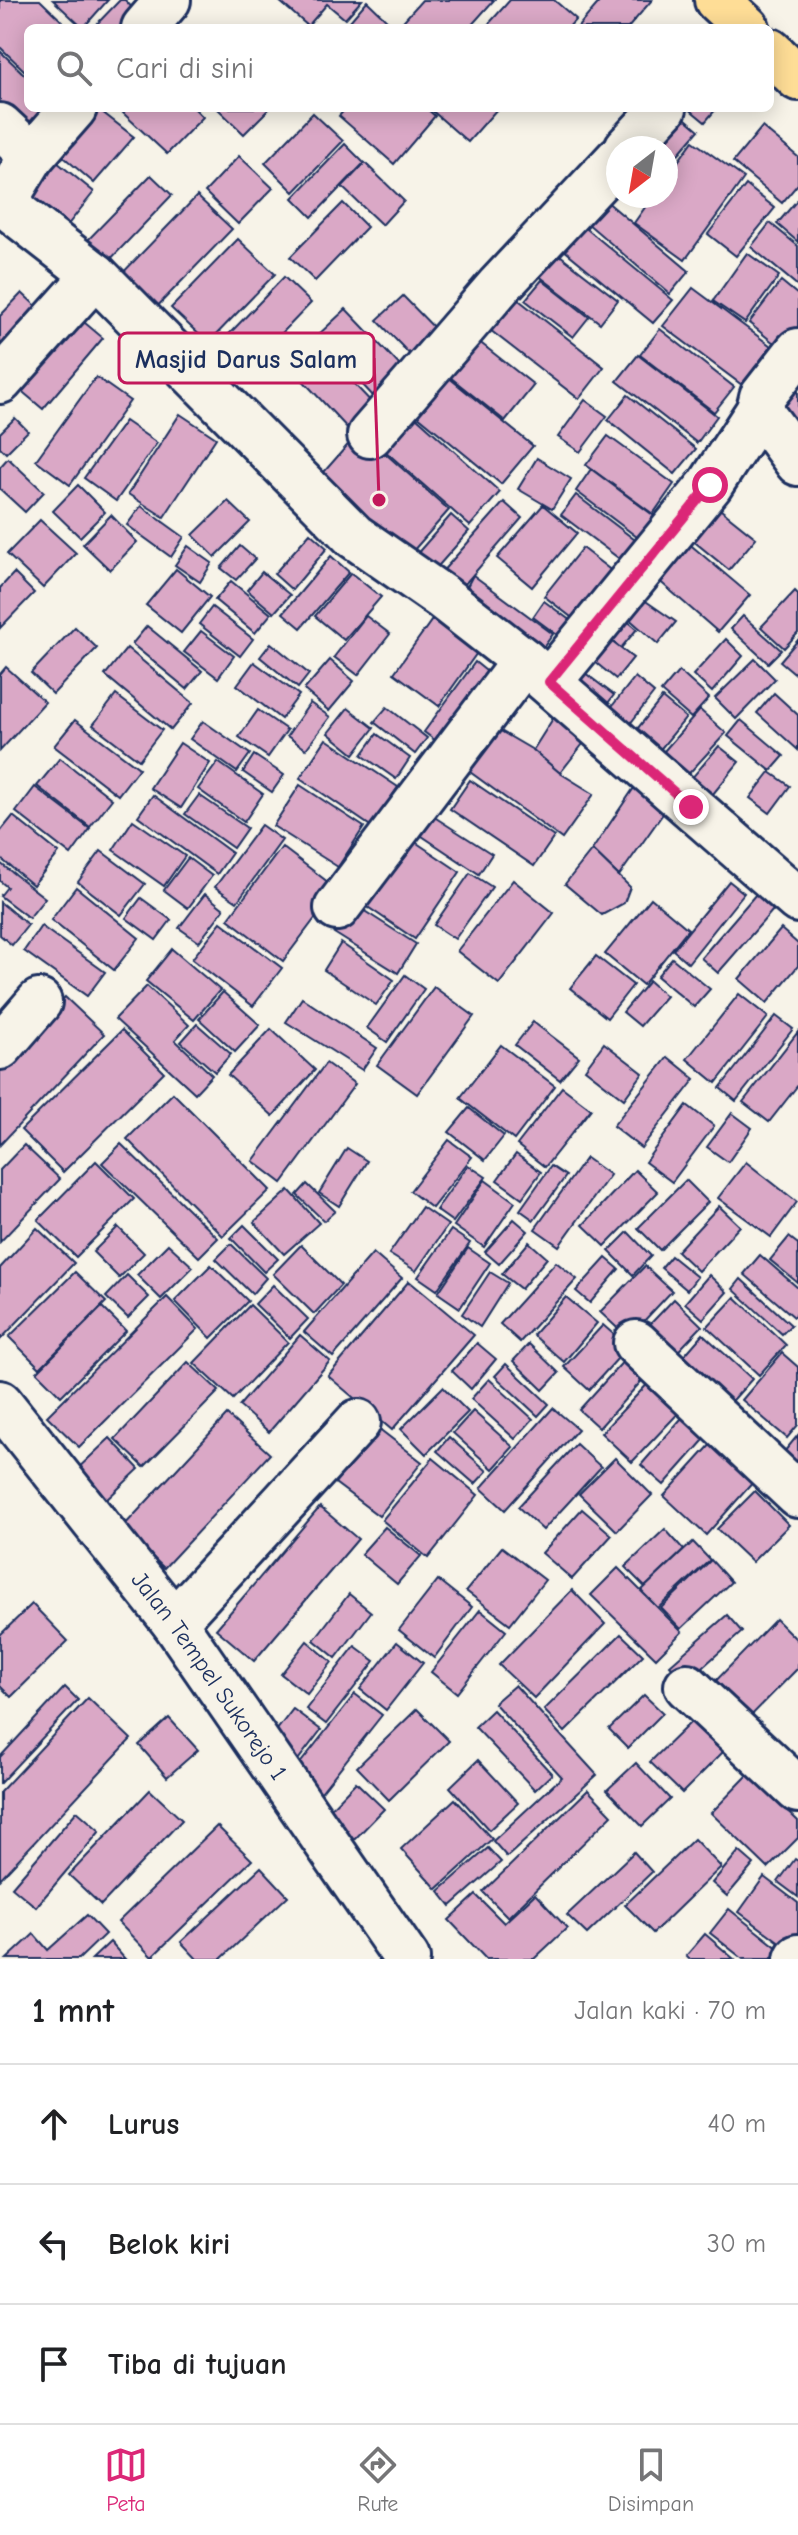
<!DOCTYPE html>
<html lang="id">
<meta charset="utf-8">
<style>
:root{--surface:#fff;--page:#f6f6f6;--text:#202124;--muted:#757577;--line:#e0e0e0;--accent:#db2777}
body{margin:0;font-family:"Comic Neue",sans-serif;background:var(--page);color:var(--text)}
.compass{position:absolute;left:606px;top:136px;width:72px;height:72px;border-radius:50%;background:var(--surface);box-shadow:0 4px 20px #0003;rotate:211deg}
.stop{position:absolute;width:24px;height:24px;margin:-18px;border:6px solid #db2777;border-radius:50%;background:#fff}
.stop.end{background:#db2777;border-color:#fff;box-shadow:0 2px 8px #0008}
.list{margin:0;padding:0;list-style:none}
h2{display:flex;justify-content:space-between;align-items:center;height:104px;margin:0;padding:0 32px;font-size:34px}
h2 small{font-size:26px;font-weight:400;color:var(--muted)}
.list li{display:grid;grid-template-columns:52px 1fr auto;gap:24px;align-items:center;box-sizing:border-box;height:120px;padding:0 32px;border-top:2px solid var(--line)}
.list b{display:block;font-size:30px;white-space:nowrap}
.list em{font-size:26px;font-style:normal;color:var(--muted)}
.icon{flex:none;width:44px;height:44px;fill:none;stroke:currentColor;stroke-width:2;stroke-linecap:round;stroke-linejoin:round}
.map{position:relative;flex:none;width:798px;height:1959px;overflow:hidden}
.search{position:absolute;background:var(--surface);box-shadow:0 4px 20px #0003;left:24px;right:24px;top:24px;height:88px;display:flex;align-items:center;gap:20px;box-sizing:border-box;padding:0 28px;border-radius:12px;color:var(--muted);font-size:30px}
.sheet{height:464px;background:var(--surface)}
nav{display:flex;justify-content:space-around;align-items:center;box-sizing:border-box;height:112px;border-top:2px solid var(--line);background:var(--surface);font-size:22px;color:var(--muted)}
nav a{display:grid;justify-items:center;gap:4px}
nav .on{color:var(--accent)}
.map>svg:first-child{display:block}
.building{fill:#daa8c6;stroke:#1b2f5e;stroke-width:2}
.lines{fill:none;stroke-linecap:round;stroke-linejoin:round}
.minor-casing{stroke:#1b2f5e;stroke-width:50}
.primary-casing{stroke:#1b2f5e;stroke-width:50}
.minor{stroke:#f7f3e8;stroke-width:44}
.primary{stroke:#fedd96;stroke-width:44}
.route{stroke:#db2777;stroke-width:10}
.labels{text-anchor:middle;stroke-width:6;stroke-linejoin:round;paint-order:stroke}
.street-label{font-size:24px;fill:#1b2f5e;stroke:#f7f3e8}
.leader{fill:none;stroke:#c2185b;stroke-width:3}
.callout-dot{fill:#c2185b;stroke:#f7f3e8;stroke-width:3}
.callout{fill:#f7f3e8;stroke:#c2185b;stroke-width:3}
.callout-label{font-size:26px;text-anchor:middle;font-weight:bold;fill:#1b2f5e}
</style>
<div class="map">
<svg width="798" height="1959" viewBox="0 0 798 1959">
<rect width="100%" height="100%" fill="#f7f3e8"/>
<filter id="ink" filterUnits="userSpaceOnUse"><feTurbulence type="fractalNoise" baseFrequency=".0125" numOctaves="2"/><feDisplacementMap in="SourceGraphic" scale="16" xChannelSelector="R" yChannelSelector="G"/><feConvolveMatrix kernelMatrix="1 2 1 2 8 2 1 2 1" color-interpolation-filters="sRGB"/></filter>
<g filter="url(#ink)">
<g class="building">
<polygon points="0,0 40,0 69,28 28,28 28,74 0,47"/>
<polygon points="53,0 108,0 83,28"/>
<polygon points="120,0 125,0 137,13 123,28 93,28"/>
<polygon points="278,0 362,0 345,19 327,4 308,26"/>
<polygon points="422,0 494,0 469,28 397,28"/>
<polygon points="510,0 554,0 576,19 568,28 485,28"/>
<polygon points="601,0 652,0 628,28 577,28"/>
<polygon points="367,1 390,23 386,28 344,28"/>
<polygon points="0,51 28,78 28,108 60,108 36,138 0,105"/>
<polygon points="97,108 134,137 94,183 59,153"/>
<polygon points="128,108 194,108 203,117 167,154 123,113"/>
<polygon points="217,108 270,108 244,134"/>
<polygon points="346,108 426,108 435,116 394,164 339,116"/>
<polygon points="429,108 498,108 468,142"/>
<polygon points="673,108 699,130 666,168 666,148 634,148"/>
<polygon points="688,108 717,108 705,122"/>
<polygon points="313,113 343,141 294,192 265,163"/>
<polygon points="762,127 798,157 798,184 782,203 733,162"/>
<polygon points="693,141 744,178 685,260 634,223 653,196 666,196 666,178"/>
<polygon points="345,144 364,163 312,217 293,198"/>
<polygon points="239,156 273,188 238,224 205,192"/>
<polygon points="52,158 94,192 58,237 15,203"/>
<polygon points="365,163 404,201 382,225 342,187"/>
<polygon points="151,175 172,195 104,266 83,245"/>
<polygon points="746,185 775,208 736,256 708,234"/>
<polygon points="599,195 689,271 670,294 580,217"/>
<polygon points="197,196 232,229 148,316 113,283"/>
<polygon points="798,199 798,242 777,224"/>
<polygon points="343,203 367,227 315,281 290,257"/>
<polygon points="770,223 798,246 798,286 751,247"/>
<polygon points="582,225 673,300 653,323 563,249"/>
<polygon points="238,239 275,274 208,343 171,308"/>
<polygon points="556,252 618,300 600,323 538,275"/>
<polygon points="747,253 779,276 745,323 713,301"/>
<polygon points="284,277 311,303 232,385 205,359"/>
<polygon points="542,280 589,317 573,337 525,300"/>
<polygon points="781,281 798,295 798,333 784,351 749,323"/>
<polygon points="693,288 771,346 742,385 663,326"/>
<polygon points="506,290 604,367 579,399 481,323"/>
<polygon points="22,293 50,319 0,356 0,316"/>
<polygon points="403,296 446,340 420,365 377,320"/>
<polygon points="346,309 405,371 375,398 317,336"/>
<polygon points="72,312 103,338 43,409 12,383"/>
<polygon points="660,329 734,387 714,412 640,355"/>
<polygon points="473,337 534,385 505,421 445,373"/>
<polygon points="320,348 377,408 351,432 295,372"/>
<polygon points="638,355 717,416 697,443 617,381"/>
<polygon points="437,368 533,446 501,484 406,406"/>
<polygon points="96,377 130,401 70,485 36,460"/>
<polygon points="798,380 798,426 791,433 769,415"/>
<polygon points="628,395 696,449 675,474 608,420"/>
<polygon points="585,400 607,416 580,452 558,437"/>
<polygon points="407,409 500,492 470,526 376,443"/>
<polygon points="180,414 216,438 164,517 128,494"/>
<polygon points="15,418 28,431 6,453 0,447 0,433"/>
<polygon points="125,421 157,443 116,501 84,478"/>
<polygon points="360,431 449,510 398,568 309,489"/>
<polygon points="608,436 674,484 653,514 586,465"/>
<polygon points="8,458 44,492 25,512 0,489 0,467"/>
<polygon points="537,458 571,479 552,509 518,489"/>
<polygon points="591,469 661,521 645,543 576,491"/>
<polygon points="78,485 105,512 80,537 53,511"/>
<polygon points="576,495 643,546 629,566 561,515"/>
<polygon points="228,501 250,522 215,557 193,535"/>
<polygon points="504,502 522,518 451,600 432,583"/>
<polygon points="711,502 756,538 729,570 685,534"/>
<polygon points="543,505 577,533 532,587 497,558"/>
<polygon points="141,506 184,537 171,557 127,525"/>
<polygon points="111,515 137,542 110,570 83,544"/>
<polygon points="451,515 469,531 425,581 407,565"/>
<polygon points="40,520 76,553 43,588 7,554"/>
<polygon points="310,533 327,548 292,590 274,574"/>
<polygon points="680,536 750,595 718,632 649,572"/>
<polygon points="188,546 212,563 200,582 175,565"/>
<polygon points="240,546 255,559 236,580 221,568"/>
<polygon points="582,548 622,579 584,627 544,596"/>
<polygon points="331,556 349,572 301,628 283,613"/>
<polygon points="176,569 210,597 181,633 146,605"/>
<polygon points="262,572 290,595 274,613 247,590"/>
<polygon points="14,573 34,593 0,628 0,588"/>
<polygon points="351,573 381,597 344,640 315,616"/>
<polygon points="473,575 553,634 534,660 458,604"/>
<polygon points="231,581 271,614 255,633 215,600"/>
<polygon points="795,591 798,594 798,633 784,648 761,627"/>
<polygon points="637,595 676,622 658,644 619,610"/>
<polygon points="544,601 579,627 568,643 533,617"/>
<polygon points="212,607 253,639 240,656 199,624"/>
<polygon points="619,614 637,629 621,648 603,634"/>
<polygon points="366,616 390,634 358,675 334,657"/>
<polygon points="743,616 781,650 768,663 731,629"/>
<polygon points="434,617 479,650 439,706 394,673"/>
<polygon points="147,626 202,671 187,689 132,644"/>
<polygon points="75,627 97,648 53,694 31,673"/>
<polygon points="201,631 234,656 218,678 184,652"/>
<polygon points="603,635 633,658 616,679 590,658"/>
<polygon points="726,639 743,656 712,692 693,675"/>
<polygon points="798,640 798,676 780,661"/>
<polygon points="271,643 309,674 298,688 260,657"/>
<polygon points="127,648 193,703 171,730 105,675"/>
<polygon points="755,659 775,679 736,719 715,698"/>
<polygon points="330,660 354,681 329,711 304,690"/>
<polygon points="254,662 299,695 281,719 237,685"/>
<polygon points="475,662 491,675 440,744 424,732"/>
<polygon points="572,663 614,695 596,719 556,685"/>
<polygon points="6,667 45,702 0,751 0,674"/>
<polygon points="679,671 709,698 691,718 661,692"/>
<polygon points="635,677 654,693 622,734 602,719"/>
<polygon points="774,693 798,715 798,750 757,713"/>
<polygon points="116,695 162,730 139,760 93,725"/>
<polygon points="662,698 686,718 649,763 625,744"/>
<polygon points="310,703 330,717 306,749 287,736"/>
<polygon points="387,707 427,738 415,754 374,722"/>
<polygon points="348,708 374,728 354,754 328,733"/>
<polygon points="559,709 590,735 560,773 533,750"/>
<polygon points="258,710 287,730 268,757 239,737"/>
<polygon points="700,710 726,733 682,781 657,759"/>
<polygon points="75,720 139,768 118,795 54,746"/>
<polygon points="741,720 784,756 771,771 728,736"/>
<polygon points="203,721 250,754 237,772 190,739"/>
<polygon points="487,723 533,750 560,773 594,794 562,839 459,764"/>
<polygon points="377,734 410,758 396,779 362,755"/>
<polygon points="326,739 398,787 372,827 300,778"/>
<polygon points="180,743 210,763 181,808 150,788"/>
<polygon points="719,746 739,762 700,810 679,793"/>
<polygon points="254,755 284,775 272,792 243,772"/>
<polygon points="60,758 112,799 90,827 37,786"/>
<polygon points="218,762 263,794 244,822 198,789"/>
<polygon points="770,772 790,786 770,813 750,798"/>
<polygon points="642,776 674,798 619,876 592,850"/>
<polygon points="470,780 554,837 534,866 450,809"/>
<polygon points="300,785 364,827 338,867 273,826"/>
<polygon points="35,787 90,829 71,855 16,812"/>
<polygon points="153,795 232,853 217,874 138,816"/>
<polygon points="199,795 247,828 233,848 185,814"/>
<polygon points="425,811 492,854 479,874 413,830"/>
<polygon points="13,816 59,853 33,885 0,858 0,832"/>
<polygon points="133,820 185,856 164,886 113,850"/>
<polygon points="261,825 282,840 237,902 215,887"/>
<polygon points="399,831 460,872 415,939 353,897"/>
<polygon points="282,847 337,889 283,961 228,919"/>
<polygon points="592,850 630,887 624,903 602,915 565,884"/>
<polygon points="101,851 145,884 121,915 78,882"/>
<polygon points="188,858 212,876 188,908 164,890"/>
<polygon points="0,863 45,898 29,918 0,896 7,887 0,881"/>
<polygon points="470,873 492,887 455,939 434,925"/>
<polygon points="513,880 554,913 499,984 457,951"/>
<polygon points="729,881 744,893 688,963 673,950"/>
<polygon points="76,887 139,938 114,970 51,920"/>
<polygon points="205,894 224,909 199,942 179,928"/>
<polygon points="756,894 773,910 718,973 701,958"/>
<polygon points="141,898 171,920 156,940 126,918"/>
<polygon points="651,898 688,929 643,985 605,954"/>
<polygon points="0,902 28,925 12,945 0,935"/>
<polygon points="352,903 416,944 398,973 334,933"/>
<polygon points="221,922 282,968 253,1006 192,959"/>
<polygon points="41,926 105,972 87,996 24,951"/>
<polygon points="781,929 798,944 798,966 767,1003 739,979"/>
<polygon points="341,943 394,980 376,1005 324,970"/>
<polygon points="172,949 220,990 194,1020 146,981"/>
<polygon points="596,956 633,985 607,1018 570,988"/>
<polygon points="672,958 710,989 694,1007 657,976"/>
<polygon points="405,975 424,989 387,1042 367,1028"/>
<polygon points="649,981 666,996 640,1026 623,1012"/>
<polygon points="147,986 189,1025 175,1040 212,1075 195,1093 115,1019"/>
<polygon points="434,987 474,1016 417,1094 377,1065"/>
<polygon points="223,992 260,1025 235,1052 199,1019"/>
<polygon points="739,994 768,1017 716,1083 687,1059"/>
<polygon points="65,997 104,1034 0,1145 0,1067"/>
<polygon points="302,998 377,1048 362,1070 286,1022"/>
<polygon points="776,1016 793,1029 736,1101 720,1088"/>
<polygon points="533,1022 579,1057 560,1080 515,1045"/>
<polygon points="197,1024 231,1054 215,1072 181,1042"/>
<polygon points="271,1029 315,1070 273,1116 228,1075"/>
<polygon points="122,1030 164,1072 63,1172 21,1130"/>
<polygon points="798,1032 798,1085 769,1122 743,1102"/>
<polygon points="604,1043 643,1073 624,1099 585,1069"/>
<polygon points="501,1045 555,1086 514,1140 460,1098"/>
<polygon points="668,1057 695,1079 641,1148 613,1126"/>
<polygon points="326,1063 355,1084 282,1183 253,1161"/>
<polygon points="562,1087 591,1109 545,1167 517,1145"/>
<polygon points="173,1093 270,1190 223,1236 127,1139"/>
<polygon points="687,1105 714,1126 672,1182 645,1162"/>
<polygon points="469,1108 504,1136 485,1160 449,1132"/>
<polygon points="732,1113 752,1128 728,1162 707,1147"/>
<polygon points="449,1140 472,1157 432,1208 410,1191"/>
<polygon points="121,1144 218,1238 199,1257 102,1163"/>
<polygon points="24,1145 60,1179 0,1242 0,1170"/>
<polygon points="347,1148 367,1161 339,1206 319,1193"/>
<polygon points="516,1154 541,1172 522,1198 497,1180"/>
<polygon points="586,1158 610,1175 559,1246 535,1229"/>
<polygon points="96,1161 134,1199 76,1257 38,1220"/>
<polygon points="746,1162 797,1202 771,1237 718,1198"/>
<polygon points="468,1165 486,1177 453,1222 436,1210"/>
<polygon points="551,1166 566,1176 534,1220 520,1210"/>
<polygon points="635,1170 658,1192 605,1246 583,1225"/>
<polygon points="485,1180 515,1202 484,1247 454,1226"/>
<polygon points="686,1180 708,1202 660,1250 638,1228"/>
<polygon points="307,1184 335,1211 324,1221 297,1195"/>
<polygon points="289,1190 319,1223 284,1254 254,1222"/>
<polygon points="719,1206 740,1226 698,1271 677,1251"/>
<polygon points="422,1207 448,1225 416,1271 389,1254"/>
<polygon points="514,1219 528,1231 499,1264 485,1252"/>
<polygon points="244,1225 278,1259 264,1272 231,1238"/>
<polygon points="118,1227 144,1253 119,1278 93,1252"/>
<polygon points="37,1228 74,1263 0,1340 0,1268"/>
<polygon points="451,1230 470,1243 437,1290 418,1277"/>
<polygon points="628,1232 651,1256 633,1275 609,1251"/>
<polygon points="789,1237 798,1244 798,1283 770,1260"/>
<polygon points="529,1242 547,1258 521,1289 502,1274"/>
<polygon points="168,1244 193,1267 161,1299 137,1275"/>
<polygon points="231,1244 266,1278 252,1294 216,1259"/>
<polygon points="301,1245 341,1285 314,1314 273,1274"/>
<polygon points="468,1248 490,1263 460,1308 438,1293"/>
<polygon points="373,1253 402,1278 333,1357 304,1332"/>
<polygon points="760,1255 798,1288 798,1312 794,1317 744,1274"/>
<polygon points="671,1256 697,1277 687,1290 661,1268"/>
<polygon points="606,1258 619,1269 590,1303 576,1291"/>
<polygon points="556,1262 577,1279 520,1342 500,1324"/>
<polygon points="211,1265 248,1301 211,1338 175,1301"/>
<polygon points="645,1266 672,1291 628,1338 600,1312"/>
<polygon points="75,1272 106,1302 40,1368 9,1337"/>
<polygon points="490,1272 508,1283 480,1327 462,1314"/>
<polygon points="127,1275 149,1297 128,1318 106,1297"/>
<polygon points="709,1275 727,1292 703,1319 685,1303"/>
<polygon points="741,1279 791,1325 782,1334 733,1289"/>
<polygon points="409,1281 474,1335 392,1430 328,1376"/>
<polygon points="273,1285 308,1319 290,1338 255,1304"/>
<polygon points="167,1297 198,1329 79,1447 47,1416"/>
<polygon points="566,1297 597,1323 564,1362 533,1335"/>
<polygon points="735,1297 786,1345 759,1375 707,1327"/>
<polygon points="674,1299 702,1326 666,1364 637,1338"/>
<polygon points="250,1305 288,1342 233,1399 194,1363"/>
<polygon points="102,1307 126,1331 61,1396 37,1372"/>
<polygon points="603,1325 628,1347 589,1390 564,1367"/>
<polygon points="703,1334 752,1379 725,1409 676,1365"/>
<polygon points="300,1335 330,1361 269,1432 239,1406"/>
<polygon points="477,1343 496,1359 471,1389 452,1371"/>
<polygon points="529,1344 559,1373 543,1390 513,1361"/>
<polygon points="782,1353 798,1367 798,1425 787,1438 742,1400"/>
<polygon points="627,1357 647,1375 599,1428 579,1410"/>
<polygon points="188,1362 219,1391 144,1467 115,1439"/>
<polygon points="506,1364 549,1404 538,1416 495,1376"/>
<polygon points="656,1375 687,1404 632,1462 601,1433"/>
<polygon points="489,1379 533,1419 515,1439 471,1399"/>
<polygon points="443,1387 468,1412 426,1454 401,1429"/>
<polygon points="694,1404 718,1424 664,1485 641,1465"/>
<polygon points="553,1408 578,1429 505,1510 481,1488"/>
<polygon points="473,1411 513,1447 493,1469 453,1433"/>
<polygon points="227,1415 270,1454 164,1568 122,1528"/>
<polygon points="378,1428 422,1462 379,1516 335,1483"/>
<polygon points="798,1435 798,1475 779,1458"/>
<polygon points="449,1437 487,1471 475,1484 437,1451"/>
<polygon points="110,1438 139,1469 103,1503 74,1472"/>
<polygon points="713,1442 755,1480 706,1535 664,1496"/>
<polygon points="576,1444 601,1467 543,1530 518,1507"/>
<polygon points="433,1458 478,1495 428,1558 382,1520"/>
<polygon points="615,1458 652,1495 617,1531 579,1494"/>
<polygon points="755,1491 789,1525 752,1562 717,1529"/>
<polygon points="320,1507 358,1539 254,1661 216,1629"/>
<polygon points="582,1509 612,1535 572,1579 542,1553"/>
<polygon points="385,1527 421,1556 397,1584 361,1554"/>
<polygon points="665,1529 684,1550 645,1587 625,1567"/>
<polygon points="693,1542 710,1560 658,1608 641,1591"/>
<polygon points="502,1547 545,1580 510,1624 466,1591"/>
<polygon points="711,1560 731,1582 681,1629 661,1608"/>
<polygon points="618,1568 682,1632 656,1658 591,1595"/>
<polygon points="438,1580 472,1607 434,1658 399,1630"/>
<polygon points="572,1590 605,1624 534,1698 499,1665"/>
<polygon points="349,1594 371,1612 336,1658 314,1640"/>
<polygon points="32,1604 68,1641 11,1697 0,1686 0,1635"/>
<polygon points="480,1610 506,1631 457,1693 431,1672"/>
<polygon points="727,1615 742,1632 686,1682 670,1665"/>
<polygon points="776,1619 798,1641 798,1668 737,1730 702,1695"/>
<polygon points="621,1634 643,1655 565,1732 544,1710"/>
<polygon points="307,1641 332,1662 307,1694 281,1674"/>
<polygon points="397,1642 423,1663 386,1710 360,1689"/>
<polygon points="355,1646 375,1661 326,1724 306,1709"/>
<polygon points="515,1685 597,1775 507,1857 493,1841 562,1777 494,1703"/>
<polygon points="65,1687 78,1700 0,1783 0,1757"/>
<polygon points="355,1694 382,1715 318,1796 291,1775"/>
<polygon points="644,1695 663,1713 628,1748 609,1729"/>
<polygon points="88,1698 131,1739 0,1879 0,1792"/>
<polygon points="293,1709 321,1730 298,1760 270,1739"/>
<polygon points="417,1709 449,1741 389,1800 357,1767"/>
<polygon points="493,1710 552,1774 535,1790 475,1727"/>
<polygon points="169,1718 198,1750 167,1777 139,1745"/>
<polygon points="692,1721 723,1752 682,1793 650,1762"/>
<polygon points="478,1760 518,1803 489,1830 450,1787"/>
<polygon points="636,1763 670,1799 642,1826 607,1790"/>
<polygon points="749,1774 798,1821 798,1838 768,1868 711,1813"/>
<polygon points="356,1782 384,1809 348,1846 320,1819"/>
<polygon points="150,1790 182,1820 101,1905 69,1875"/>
<polygon points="588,1790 612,1815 508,1917 483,1892"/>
<polygon points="455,1799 492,1839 437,1889 401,1849"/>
<polygon points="77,1811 100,1831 36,1907 12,1887"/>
<polygon points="217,1826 252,1860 152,1957 118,1922"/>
<polygon points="694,1839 721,1867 653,1933 625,1905"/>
<polygon points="488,1848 501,1862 451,1906 439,1891"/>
<polygon points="739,1851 754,1864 727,1896 712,1883"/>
<polygon points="634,1852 652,1872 587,1934 567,1915"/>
<polygon points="795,1859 798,1861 798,1897 778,1882"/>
<polygon points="261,1867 288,1896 221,1959 197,1959 181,1942"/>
<polygon points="764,1877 798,1903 798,1937 789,1949 739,1912"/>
<polygon points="535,1894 567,1928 534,1959 486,1959 449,1920 476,1895 504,1923"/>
<polygon points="729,1909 779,1949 771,1959 743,1959 710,1933"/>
<polygon points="87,1915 105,1934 79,1959 7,1959 34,1934 48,1950"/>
<polygon points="705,1934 734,1959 689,1959 686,1956"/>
<polygon points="110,1942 125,1959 92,1959"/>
</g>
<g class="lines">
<defs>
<g id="minor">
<polyline points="144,28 168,0"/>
<polyline points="74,108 32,156 10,192 13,211 95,275 354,536 442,597 524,661 798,900"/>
<polyline points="0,126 32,156"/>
<polyline points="627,148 664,108"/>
<polyline points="798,351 762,397 759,410 798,463"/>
<polyline points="0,381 95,275"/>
<polyline points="370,435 499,286 618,159"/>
<polyline points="549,682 710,485 759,410"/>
<polyline points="337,908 524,661"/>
<polyline points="0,1047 39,1002"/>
<polyline points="636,1343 798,1495"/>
<path id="s1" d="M0,1403L174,1622L407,1959"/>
<polyline points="174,1622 358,1422"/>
<polyline points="687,1686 798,1790"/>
<polyline points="797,1959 798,1957"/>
</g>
<g id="primary">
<polyline points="717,0 747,28"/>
<polyline points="770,51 798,78"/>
</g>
</defs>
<use href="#minor" class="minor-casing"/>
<use href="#primary" class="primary-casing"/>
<use href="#minor" class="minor"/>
<use href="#primary" class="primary"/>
</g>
</g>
<g class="lines" filter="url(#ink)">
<polyline class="route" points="691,807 549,682 710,485"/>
</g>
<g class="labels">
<g class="street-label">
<text dy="8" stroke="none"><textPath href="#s1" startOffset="344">Jalan Tempel Sukorejo 1</textPath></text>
</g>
</g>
<path class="leader" d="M379 500L374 358"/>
<circle class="callout-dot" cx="379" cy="500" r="8"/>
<rect class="callout" x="119" y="333" width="255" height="50" rx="8"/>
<g class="callout-label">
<text x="246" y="368">Masjid Darus Salam</text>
</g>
</svg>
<svg class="compass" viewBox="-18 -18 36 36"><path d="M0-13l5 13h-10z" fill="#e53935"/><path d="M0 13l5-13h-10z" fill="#757577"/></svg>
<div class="stop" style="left:710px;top:485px"></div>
<div class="stop end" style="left:691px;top:807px"></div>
<div class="search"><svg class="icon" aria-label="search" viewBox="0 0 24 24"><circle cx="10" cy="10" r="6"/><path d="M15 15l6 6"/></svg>Cari di sini</div>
</div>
<section class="sheet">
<h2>1 mnt<small>Jalan kaki · 70 m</small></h2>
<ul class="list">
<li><svg class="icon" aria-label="ahead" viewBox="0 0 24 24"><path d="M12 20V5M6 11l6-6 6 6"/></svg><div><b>Lurus</b></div><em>40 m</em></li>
<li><svg class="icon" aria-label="left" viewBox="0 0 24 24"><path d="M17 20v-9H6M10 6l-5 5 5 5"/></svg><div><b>Belok kiri</b></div><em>30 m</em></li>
<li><svg class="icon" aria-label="arrive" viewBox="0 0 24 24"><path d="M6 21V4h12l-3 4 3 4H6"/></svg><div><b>Tiba di tujuan</b></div></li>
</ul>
</section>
<nav>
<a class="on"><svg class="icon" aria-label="map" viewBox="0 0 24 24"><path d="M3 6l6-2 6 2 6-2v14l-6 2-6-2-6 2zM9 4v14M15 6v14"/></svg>Peta</a>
<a><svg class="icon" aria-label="directions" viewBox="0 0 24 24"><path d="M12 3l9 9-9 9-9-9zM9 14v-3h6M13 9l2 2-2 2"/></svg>Rute</a>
<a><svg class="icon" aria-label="saved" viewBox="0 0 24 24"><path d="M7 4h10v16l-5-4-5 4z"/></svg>Disimpan</a>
</nav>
